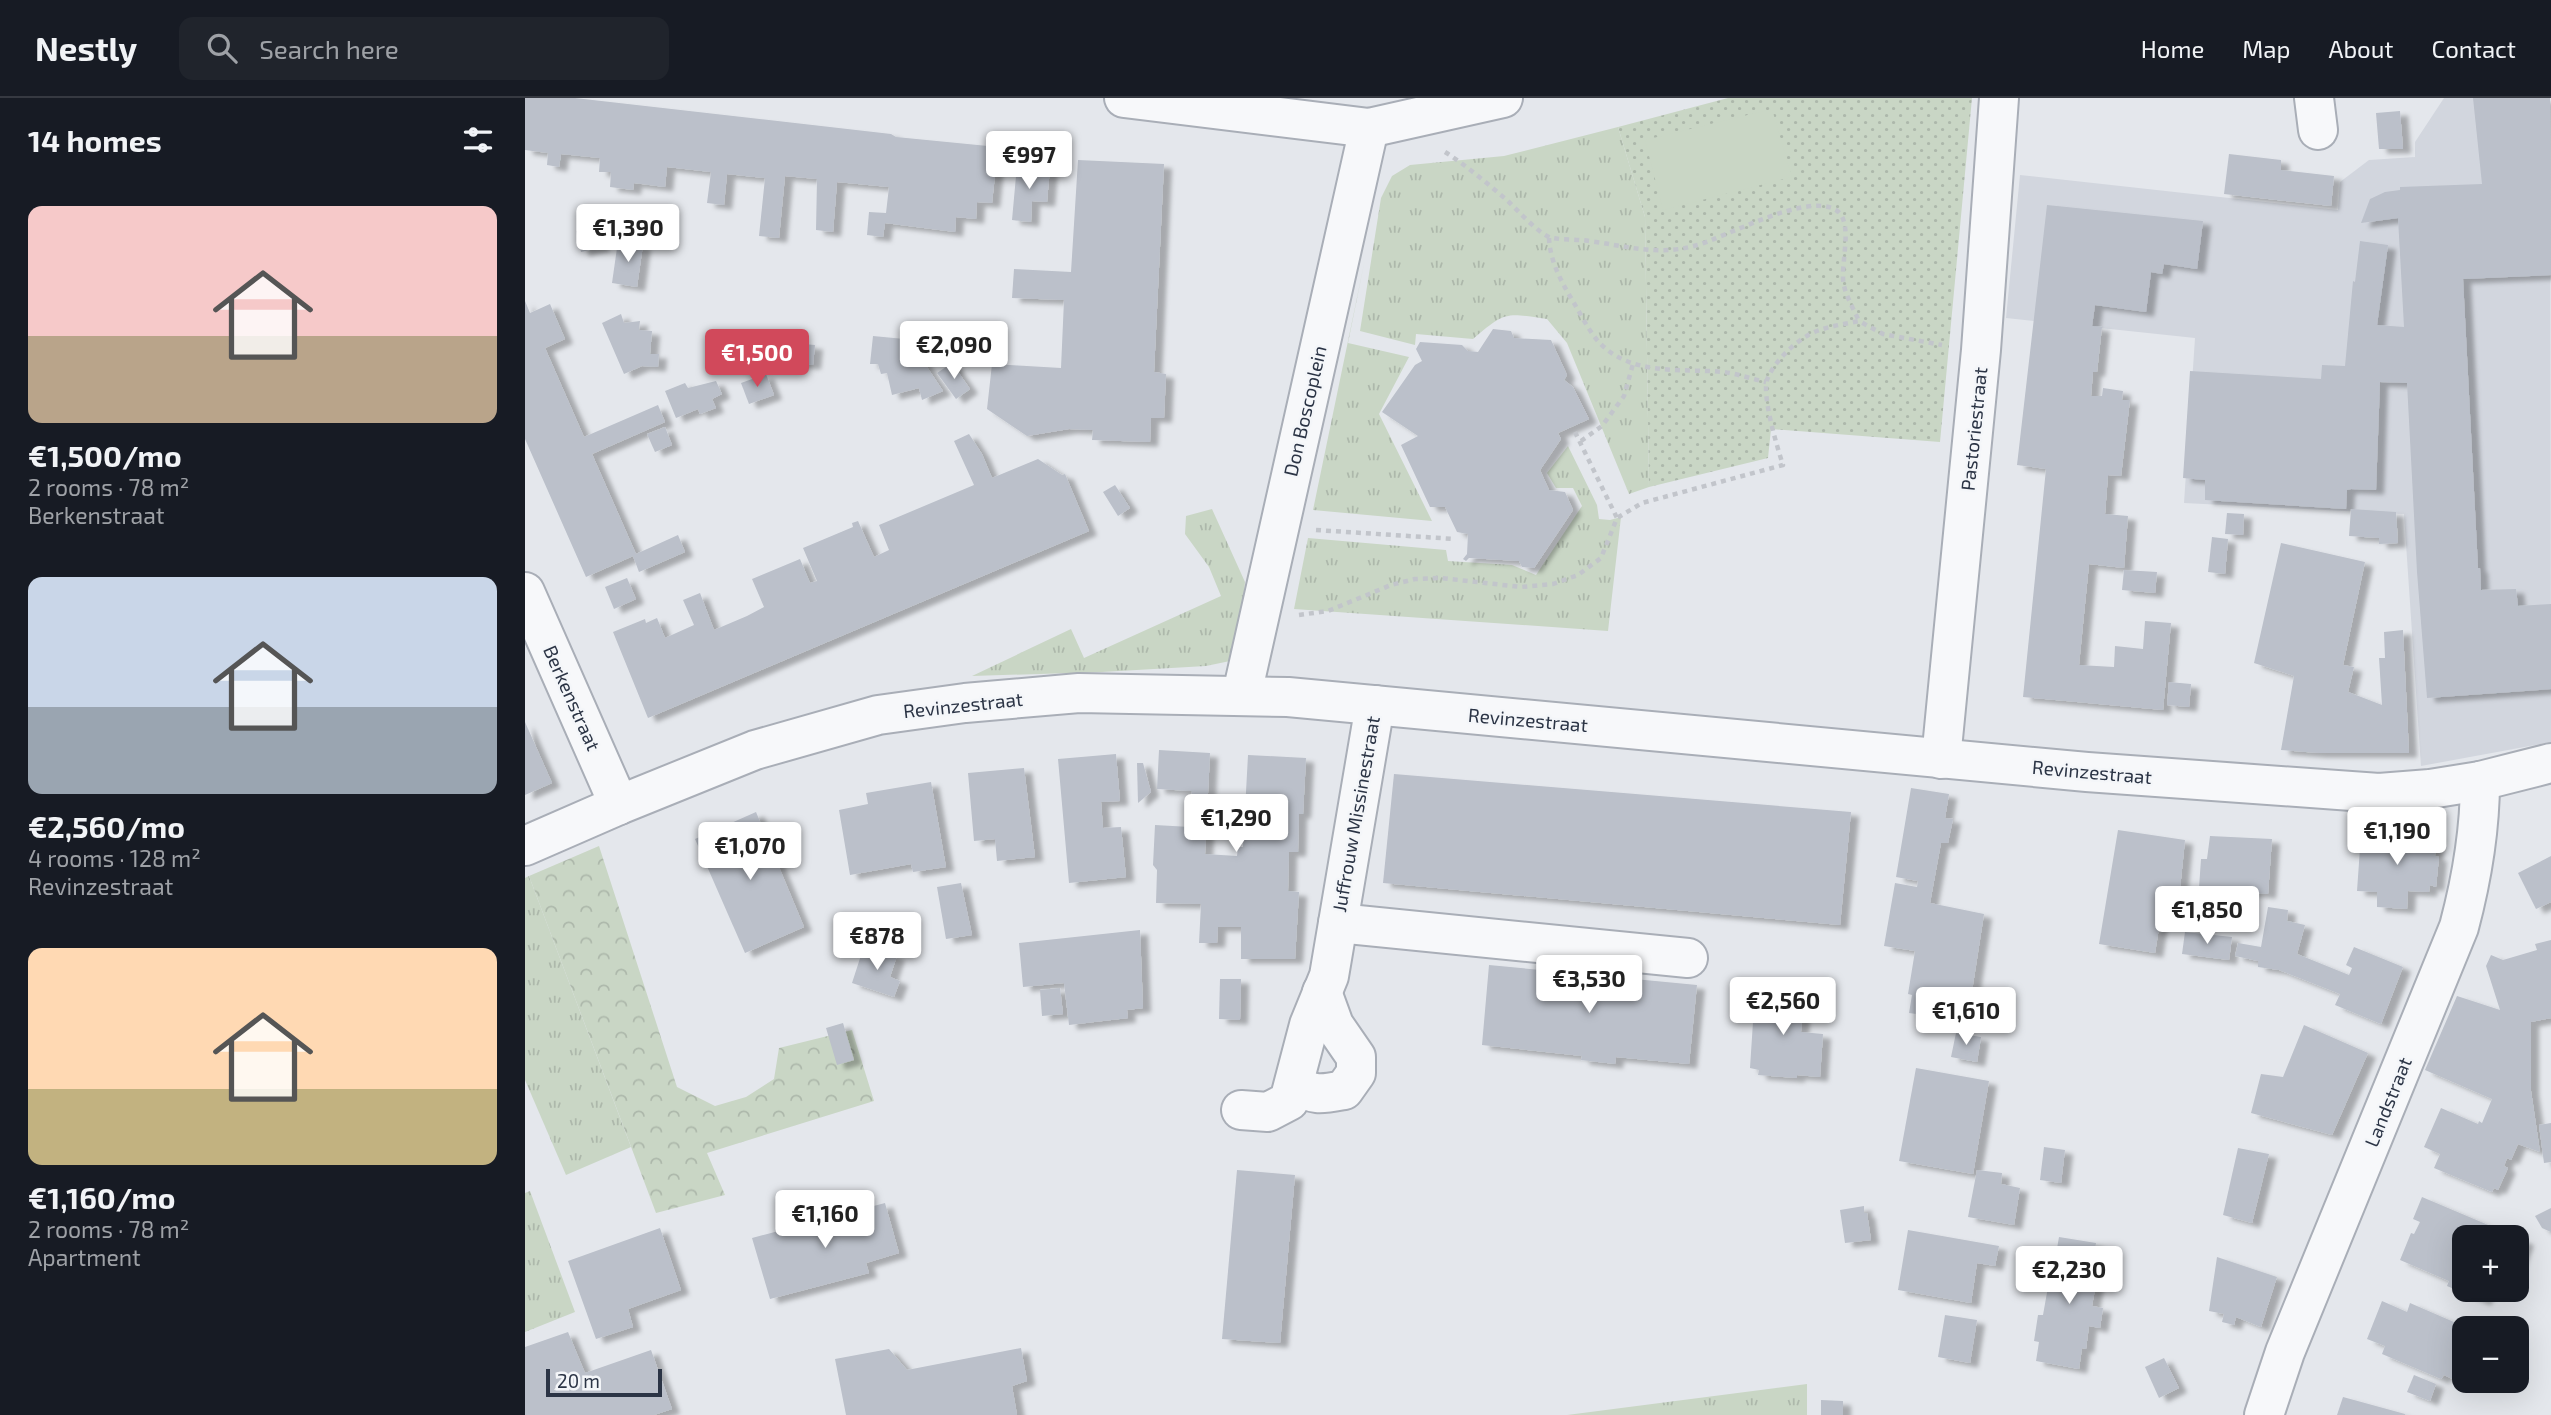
<!DOCTYPE html>
<html lang="en">
<head>
<meta charset="utf-8">
<style>
	:root { --surface:#171b24; --page:#20242c; --text:#f1f3f6; --muted:#9ea1a6; --line:#363941; --accent:#d1495b }
	body { margin:0; font-family:"Exo 2",sans-serif; background:var(--page); color:var(--text); height:100vh; display:flex; flex-direction:column; font-size:26px; white-space:nowrap }
	* { box-sizing:border-box; margin:0 }
	p { font-size:23px; color:var(--muted) }
	.icon { flex:none; width:38px; height:38px; fill:none; stroke:currentColor; stroke-width:2; stroke-linecap:round; stroke-linejoin:round }
	.map { position:relative; flex:1; overflow:hidden }
	.sheet { display:flex; flex-direction:column; background:var(--surface); width:525px }
	.sheet>* { flex:none }
	.controls { position:absolute; left:1927px; top:1127px; display:grid; gap:14px }
	.controls a { display:grid; place-items:center; width:77px; height:77px; border-radius:14px; background:var(--surface); box-shadow:0 7px 28px #0002; font-size:35px }
	.scale { position:absolute; left:21px; bottom:18px; width:116px; box-sizing:border-box; padding-left:7px; border:4px solid #2b3445; border-top:0; font-size:19px; line-height:24px; white-space:nowrap; color:#2b3445; -webkit-text-stroke:5px #f4f6f9; paint-order:stroke }
	.price { position:absolute; translate:-50% -60px; padding:0 16px; border-radius:7px; background:#fff; color:#222; font-size:23px; line-height:46px; filter:drop-shadow(0 2px 4px #0008) }
	.price::after { content:''; position:absolute; left:50%; top:42px; width:21px; height:16px; margin-left:-10px; background:inherit; clip-path:polygon(0 0,100% 0,50% 100%) }
	.price.selected { background:var(--accent); color:#fff }
	ul { padding:0; list-style:none }
	li { display:grid; align-content:center; gap:14px; height:371px; padding:0 28px }
	li span { display:grid; place-items:center; height:217px; border-radius:14px; color:#555 }
	li>.icon { margin-inline-start:auto }
	span .icon { width:126px; height:126px; fill:#fffc; stroke-width:1 }
	li b { font-size:30px }
	h2 { display:flex; justify-content:space-between; align-items:center; height:84px; padding:0 28px; font-size:30px }
	header { display:flex; align-items:center; gap:42px; box-sizing:border-box; height:98px; padding:0 35px; background:var(--surface); border-bottom:2px solid var(--line) }
	header strong { font-size:33px }
	nav { display:flex; gap:38px; margin-inline-start:auto; font-size:24px }
	.search { width:490px; height:63px; background:var(--page); display:flex; align-items:center; gap:18px; box-sizing:border-box; padding:0 24px; border-radius:14px; color:var(--muted); font-size:26px }
	main { display:flex; flex:1; min-height:0 }
	.map>svg:first-child { display:block }
	.built { fill:#d2d6de }
	.grass { fill:url(#grass-tufts) }
	.forest { fill:url(#forest-crowns) }
	.park { fill:url(#park-dots) }
	.garden { fill:#c9d6c5 }
	.building { fill:#bbc0ca; filter:url(#shadow) }
	.lines { fill:none; stroke-linecap:round; stroke-linejoin:round }
	.minor-casing { stroke:#a9aeb7; stroke-width:42 }
	.path { stroke:#c2c5cb; stroke-width:4.5; stroke-dasharray:5 5; stroke-linecap:butt }
	.minor { stroke:#f7f8fa; stroke-width:38 }
	.labels { text-anchor:middle; stroke-width:5; stroke-linejoin:round; paint-order:stroke }
	.street-label { font-size:19px; fill:#2b3445; stroke:#f4f6f9 }
</style>
</head>
<body>
<header>
<strong>Nestly</strong>
<div class="search"><svg class="icon" aria-label="search" viewBox="0 0 24 24"><circle cx="10" cy="10" r="6"/><path d="M15 15l6 6"/></svg>Search here</div>
<nav><a>Home</a><a>Map</a><a>About</a><a>Contact</a></nav>
</header>
<main>
<section class="sheet">
<h2>14 homes<svg class="icon" aria-label="filters" viewBox="0 0 24 24"><path d="M4 7h16M4 17h16"/><circle cx="9" cy="7" r="2"/><circle cx="15" cy="17" r="2"/></svg></h2>
<ul>
<li><span style="background:linear-gradient(#f6c9c9 60%,#b9a48a 0)"><svg class="icon" aria-label="home" viewBox="0 0 24 24"><path d="M3 11l9-7 9 7M6 9v11h12V9"/></svg></span><div><b>€1,500/mo</b><p>2 rooms · 78 m²</p><p>Berkenstraat</p></div></li>
<li><span style="background:linear-gradient(#c9d6e8 60%,#9aa5b1 0)"><svg class="icon" aria-label="home" viewBox="0 0 24 24"><path d="M3 11l9-7 9 7M6 9v11h12V9"/></svg></span><div><b>€2,560/mo</b><p>4 rooms · 128 m²</p><p>Revinzestraat</p></div></li>
<li><span style="background:linear-gradient(#ffd9b3 65%,#c2b280 0)"><svg class="icon" aria-label="home" viewBox="0 0 24 24"><path d="M3 11l9-7 9 7M6 9v11h12V9"/></svg></span><div><b>€1,160/mo</b><p>2 rooms · 78 m²</p><p>Apartment</p></div></li>
</ul>
</section>
<div class="map">
<svg width="2026" height="1317" viewBox="0 0 2026 1317">
	<defs>
		<pattern id="grass-tufts" width="24" height="20" patternUnits="userSpaceOnUse" patternTransform="scale(1.75)"><rect width="24" height="20" fill="#c9d6c5"/><path d="M3 7l-1-3M5 7V3M7 7l1-3M15 17l-1-3M17 17v-4M19 17l1-3" fill="none" stroke="#adb8ab"/></pattern>
		<pattern id="forest-crowns" width="20" height="18" patternUnits="userSpaceOnUse" patternTransform="scale(1.75)"><rect width="20" height="18" fill="#c9d6c5"/><path d="M2 6a3 3 0 1 1 6 0M12 15a3 3 0 1 1 6 0" fill="none" stroke="#adb8ab"/></pattern>
		<pattern id="park-dots" width="8" height="8" patternUnits="userSpaceOnUse" patternTransform="scale(1.75)"><rect width="8" height="8" fill="#c9d6c5"/><path d="M2 2h.1M6 6h.1" fill="none" stroke="#adb8ab" stroke-width="1.8" stroke-linecap="round"/></pattern>
		<filter id="shadow"><feDropShadow dx="8" dy="4.5" stdDeviation="2" flood-color="#0004"/></filter>
	</defs>
	<rect width="100%" height="100%" fill="#e4e7ec"/>
	<!-- built -->
	<path class="built" d="M1919,0H2025L2026,644L1896,668L1879,416L1659,405L1670,240L1481,220L1495,77L1813,112L1815,84L1844,62L1890,59V44Z"/>
	<!-- grass -->
	<g class="grass">
		<path d="M1093,29L1120,119L1124,389L1104,396L1042,245L1022,221C980,215 981,213 948,241L891,236L890,247L835,233L856,100L867,78L885,67L979,58Z"/>
		<path d="M840,161L823,245L884,259L854,316L907,423L788,412Z"/>
		<path d="M1043,348L1072,407L1074,421L1085,422L1096,419L1083,533L769,511L783,440L921,452L923,463L987,467L1011,477L1057,408L1048,390H1031L1022,375Z"/>
		<path d="M687,411L720,484L715,532L705,563L681,568L577,574L447,578L546,531L559,560L696,498L684,469L660,436L661,418Z"/>
		<path d="M4,778L106,1049L41,1077L0,982V780Z"/>
		<path d="M5,1093L50,1214L0,1234V1095Z"/>
		<path d="M1282,1286V1317H1042Z"/>
	</g>
	<!-- forest -->
	<path class="forest" d="M74,748L152,989L190,1008L221,999L249,981L254,950L327,932L349,1003L182,1055L200,1097L131,1115L4,778Z"/>
	<!-- park -->
	<path class="park" d="M1203,0H1447L1415,344L1246,331L1243,360L1124,389L1120,119L1093,29Z"/>
	<!-- garden -->
	<path class="garden" d="M1247,11L1267,79L1138,112L1120,42Z"/>
	<!-- building -->
	<g class="building">
		<path d="M0,0H50L366,36L371,39L473,49L467,105L452,104L451,121L431,119L430,134L360,125L358,139L342,137L344,114L361,115L364,89L312,84L308,134L291,132L292,81L260,78L254,140L234,138L240,80L202,76L199,107L182,105L186,74L142,69L140,89L109,85L108,92L85,89L86,74H74L75,60L36,56L34,69L22,67L23,55L0,52Z"/>
		<path d="M1948,0H2025L2026,177L1938,181L1953,470H1955L1956,492L1991,491L1993,508L2026,506V591L1902,600L1892,474L1882,285L1855,284L1851,392L1826,391L1822,392L1821,411L1680,402V382L1658,380L1665,273L1796,281L1797,267L1820,268L1828,183L1830,184L1835,143L1863,147L1852,227L1879,229L1873,120L1836,125L1845,101L1860,94L1875,92V89L1957,86Z"/>
		<path d="M1875,13L1878,51H1854L1851,15Z"/>
		<path d="M1704,56L1756,62V72L1809,78L1806,108L1699,96Z"/>
		<path d="M553,62L639,66L629,274L641,276L639,320H626L625,344L567,342L568,332L544,331L502,338L462,311L467,266L536,270L539,202L487,200L489,171L546,174Z"/>
		<path d="M492,67L525,70L522,104L507,103L506,124L487,122Z"/>
		<path d="M1522,107L1678,123L1672,171L1639,166L1637,176L1626,174L1621,214L1570,207L1567,228L1577,229L1572,274H1568L1566,298H1577L1578,290L1598,293L1597,302H1605L1596,378L1583,377L1580,416L1603,418L1599,470L1564,466L1554,567L1589,569L1590,548L1618,551L1620,523L1646,525L1638,612L1498,599L1521,371L1492,367Z"/>
		<path d="M72,127L77,149L56,154L51,133Z"/>
		<path d="M93,143L118,147L112,189L87,185Z"/>
		<path d="M0,203L5,215L25,206L40,241L20,250L59,339L133,307L140,324L67,356L111,456L153,437L160,454L114,474L108,458L61,479L0,341Z"/>
		<path d="M96,216L99,225L115,223L114,232L127,233L125,256H134L133,269L117,268L99,276L77,225Z"/>
		<path d="M968,231L986,233L989,240L1026,242L1042,277L1039,282L1048,289L1064,321L1033,335L1036,341L1015,372L1024,392L1040,394L1048,412L1009,470L997,469L994,463L944,460L941,463L938,461L942,456L943,436L932,434L920,409H905L876,347L893,338L857,314L890,267L897,263L891,251L895,244L937,247L943,253L953,254Z"/>
		<path d="M348,238L400,243L398,263L418,293L397,302L394,290L367,297L362,275L356,276L353,266H345Z"/>
		<path d="M266,245L290,247L288,267L265,265Z"/>
		<path d="M205,246L223,248L221,269L203,267Z"/>
		<path d="M427,265L445,291L431,301L412,275Z"/>
		<path d="M241,276L249,297L224,306L216,285Z"/>
		<path d="M191,283L197,296L187,301L191,310L175,316L173,311L151,320L140,293L160,285L163,290Z"/>
		<path d="M140,329L147,347L130,354L122,336Z"/>
		<path d="M444,336L457,356L467,380L513,361L537,377L540,376L564,433L123,620L88,534L120,521L121,525L132,520L140,540L169,527L158,502L175,495L189,532L222,518L239,509L227,481L275,461L285,485L292,483L278,450L328,429L327,425L333,423L349,459L364,452L354,427L449,387L429,343Z"/>
		<path d="M590,387L605,410L593,418L578,394Z"/>
		<path d="M1826,411L1871,414L1873,445L1854,446V440L1824,438Z"/>
		<path d="M1702,415L1719,416L1718,437L1700,436Z"/>
		<path d="M1687,439L1703,441L1700,476L1683,474Z"/>
		<path d="M1756,445L1840,464L1818,567L1829,569L1823,594L1857,607L1854,560H1860L1859,534L1878,532L1884,655H1794L1756,652L1769,578L1729,565Z"/>
		<path d="M1599,472L1632,474L1630,495L1597,492Z"/>
		<path d="M102,480L111,501L89,511L80,489Z"/>
		<path d="M1644,584L1666,586L1664,609L1642,607Z"/>
		<path d="M0,624L27,685L0,697Z"/>
		<path d="M634,652L685,655L680,756L712,758L713,749H718L723,657L781,660L778,716H774L773,754H764L763,793L774,794L770,861H716V829H693L692,845H674L676,806L631,805L632,772L628,767L630,727L665,729L667,693L632,691Z"/>
		<path d="M591,656L595,703L576,704L578,730L596,729L601,779L544,785L533,661Z"/>
		<path d="M612,665H618L626,694L613,705Z"/>
		<path d="M499,670L510,759L472,763L470,741L449,743L443,675Z"/>
		<path d="M869,676L1326,714L1315,827L858,785Z"/>
		<path d="M406,684L421,769L388,774L386,766L325,777L314,712L343,706L341,695Z"/>
		<path d="M1386,690L1424,696L1420,720L1428,721L1423,745H1416L1405,805L1459,816L1445,906L1409,901L1406,918L1384,915L1387,897L1383,896L1390,853L1359,848L1370,785L1392,789L1393,783L1371,779Z"/>
		<path d="M231,714L279,829L220,855L170,741Z"/>
		<path d="M1593,732L1660,742L1654,801L1639,799L1630,855L1574,846Z"/>
		<path d="M1883,733L1912,735L1910,758L1914,759L1911,789L1905,787L1904,794L1883,793L1882,811L1852,809V794L1832,793L1836,736L1882,740Z"/>
		<path d="M1685,738L1747,741L1743,796L1674,790L1676,761H1682Z"/>
		<path d="M2026,758V804L2011,811L1993,775Z"/>
		<path d="M436,785L447,837L421,841L412,789Z"/>
		<path d="M1743,809L1763,812L1762,823L1780,827L1772,856L1824,877L1827,870L1821,867L1829,849L1878,869L1856,926L1810,907L1815,896L1754,872L1733,869V863L1710,858L1713,845L1736,849Z"/>
		<path d="M615,832L618,910L602,912L603,920L544,927L539,885L498,889L494,845Z"/>
		<path d="M1660,834L1707,839L1704,862L1657,856Z"/>
		<path d="M2026,842V920L2006,924V993L2015,1054L1993,1046L1986,1062L1982,1060L1979,1068L1983,1070L1973,1092L1969,1090L1967,1094L1909,1070L1915,1056L1899,1049L1916,1010L1953,1026L1954,1023L1957,1025L1967,1001L1900,972L1932,898L1975,912L1961,868L1966,857L1978,862L2012,852L2010,846Z"/>
		<path d="M339,848L372,858L365,879L375,883L369,899L327,885Z"/>
		<path d="M964,867L1172,887L1164,966L1091,959L1090,966L1056,962L1057,958L957,947Z"/>
		<path d="M695,881H716L715,922L694,921Z"/>
		<path d="M535,890L538,916L517,918L515,892Z"/>
		<path d="M1239,890L1279,893L1276,934L1298,936L1295,979L1272,977V980L1233,977L1234,972L1225,970L1230,893L1239,894Z"/>
		<path d="M318,925L329,962L312,967L301,930Z"/>
		<path d="M1779,927L1843,955L1807,1037L1726,1015L1736,976L1758,979Z"/>
		<path d="M1431,935L1456,939L1452,964L1426,959Z"/>
		<path d="M1391,970L1464,983L1448,1076L1374,1063Z"/>
		<path d="M2026,1025V1064L2019,1065L2014,1027Z"/>
		<path d="M1519,1049L1540,1052L1536,1085L1515,1082Z"/>
		<path d="M1713,1050L1744,1056L1727,1125L1698,1117Z"/>
		<path d="M712,1072L770,1077L755,1245L697,1241Z"/>
		<path d="M1452,1072L1477,1075L1476,1086L1495,1090L1489,1127L1443,1119Z"/>
		<path d="M1897,1099L2001,1143L1992,1168V1139H1939V1192H1963L1958,1203L1922,1188L1924,1183L1875,1162L1886,1135L1889,1136L1895,1124L1888,1121Z"/>
		<path d="M360,1105L374,1155L341,1165L344,1175L245,1201L227,1140Z"/>
		<path d="M1339,1108V1115H1342L1346,1142L1320,1145L1315,1112Z"/>
		<path d="M2026,1110V1134L2017,1130L2010,1118Z"/>
		<path d="M135,1130L156,1192L103,1211L108,1229L71,1241L43,1163Z"/>
		<path d="M1383,1132L1474,1148L1470,1168L1452,1165L1446,1205L1373,1192Z"/>
		<path d="M1534,1139L1571,1145L1566,1179L1572,1180L1567,1208L1578,1210L1575,1230L1564,1228L1561,1251L1557,1250L1554,1271L1511,1263L1514,1244L1509,1243L1513,1217H1518L1526,1172H1532L1534,1156H1531Z"/>
		<path d="M1692,1159L1752,1179L1736,1229L1711,1219L1709,1227L1697,1224L1699,1216L1684,1213Z"/>
		<path d="M1857,1203L1882,1214L1885,1205L1938,1228L1936,1232L1939,1233V1279L1932,1283L1919,1277L1916,1281L1857,1256L1860,1248L1842,1241Z"/>
		<path d="M1420,1217L1452,1222L1445,1265L1413,1259Z"/>
		<path d="M43,1234L60,1275L126,1252L147,1311L129,1317H0V1249Z"/>
		<path d="M496,1250L502,1283L487,1288L492,1317H321L310,1261L364,1251L382,1272Z"/>
		<path d="M1639,1260L1654,1290L1634,1300L1620,1269Z"/>
		<path d="M1889,1277L1911,1286L1905,1303L1882,1294Z"/>
		<path d="M1818,1299L1880,1316V1317H1812Z"/>
		<path d="M1296,1302L1318,1303V1317H1296Z"/>
	</g>
	<g class="lines">
		<defs>
			<g id="minor">
				<path d="M599,0L844,30L978,0"/>
				<path d="M1789,0L1793,32"/>
				<path d="M0,494L94,707"/>
				<path d="M717,596L844,30"/>
				<path d="M1416,661L1456,252L1474,0"/>
				<path d="M0,748L94,707L230,652L353,617L440,605L554,595L763,599L1562,674L1854,695L1905,691L1955,683L2026,665"/>
				<path d="M813,825L1163,860"/>
				<path d="M770,985C788,999 798,996 819,992L831,975V959L809,927L797,894"/>
				<path d="M716,1012L743,1014L764,1003L784,927L804,878L850,607"/>
				<path d="M1739,1317L1760,1254L1934,829C1947,780 1955,734 1955,683"/>
			</g>
		</defs>
		<!-- minor casing -->
		<use href="#minor" class="minor-casing"/>
		<!-- path -->
		<g class="path">
			<path d="M920,54C942,68 963,86 983,103C992,112 1016,138 1027,140C1039,142 1052,141 1064,143C1102,148 1131,158 1169,148C1203,139 1280,94 1311,112C1330,124 1314,168 1319,188C1322,200 1329,212 1334,223"/>
			<path d="M1024,140C1025,164 1037,185 1049,205C1056,217 1063,231 1072,242C1104,279 1156,270 1199,274C1213,276 1227,281 1241,284"/>
			<path d="M1050,334L1092,420"/>
			<path d="M1056,343L1077,328L1099,298L1108,266"/>
			<path d="M791,432L930,441"/>
			<path d="M774,517L803,513L866,487L890,481L916,480L996,489L1028,486L1053,477L1076,460L1092,420L1117,405L1258,367C1252,349 1237,298 1242,282C1249,263 1273,240 1292,233C1305,228 1320,226 1334,223L1358,236L1417,247"/>
		</g>
		<!-- minor -->
		<use href="#minor" class="minor"/>
	</g>
	<g class="labels">
		<!-- street labels -->
		<g class="street-label">
			<text transform="translate(780 313) rotate(-77)" y="7">Don Boscoplein</text>
			<text transform="translate(1449 331) rotate(-84)" y="7">Pastoriestraat</text>
			<text transform="translate(47 600) rotate(66)" y="7">Berkenstraat</text>
			<text transform="translate(438 607) rotate(-6)" y="7">Revinzestraat</text>
			<text transform="translate(1003 622) rotate(5)" y="7">Revinzestraat</text>
			<text transform="translate(1567 674) rotate(5)" y="7">Revinzestraat</text>
			<text transform="translate(831 716) rotate(-80)" y="7">Juffrouw Missinestraat</text>
			<text transform="translate(1863 1004) rotate(-68)" y="7">Landstraat</text>
		</g>
	</g>
</svg>
<div class="controls">
<a>+</a>
<a>−</a>
</div>
<div class="scale">20 m</div>
<b class="price" style="left:504px;top:93px">€997</b>
<b class="price" style="left:103px;top:166px">€1,390</b>
<b class="price" style="left:429px;top:283px">€2,090</b>
<b class="price selected" style="left:232px;top:291px">€1,500</b>
<b class="price" style="left:711px;top:756px">€1,290</b>
<b class="price" style="left:1872px;top:769px">€1,190</b>
<b class="price" style="left:225px;top:784px">€1,070</b>
<b class="price" style="left:1682px;top:848px">€1,850</b>
<b class="price" style="left:352px;top:874px">€878</b>
<b class="price" style="left:1064px;top:917px">€3,530</b>
<b class="price" style="left:1258px;top:939px">€2,560</b>
<b class="price" style="left:1441px;top:949px">€1,610</b>
<b class="price" style="left:300px;top:1152px">€1,160</b>
<b class="price" style="left:1544px;top:1208px">€2,230</b>
</div>
</main>
</body>
</html>
